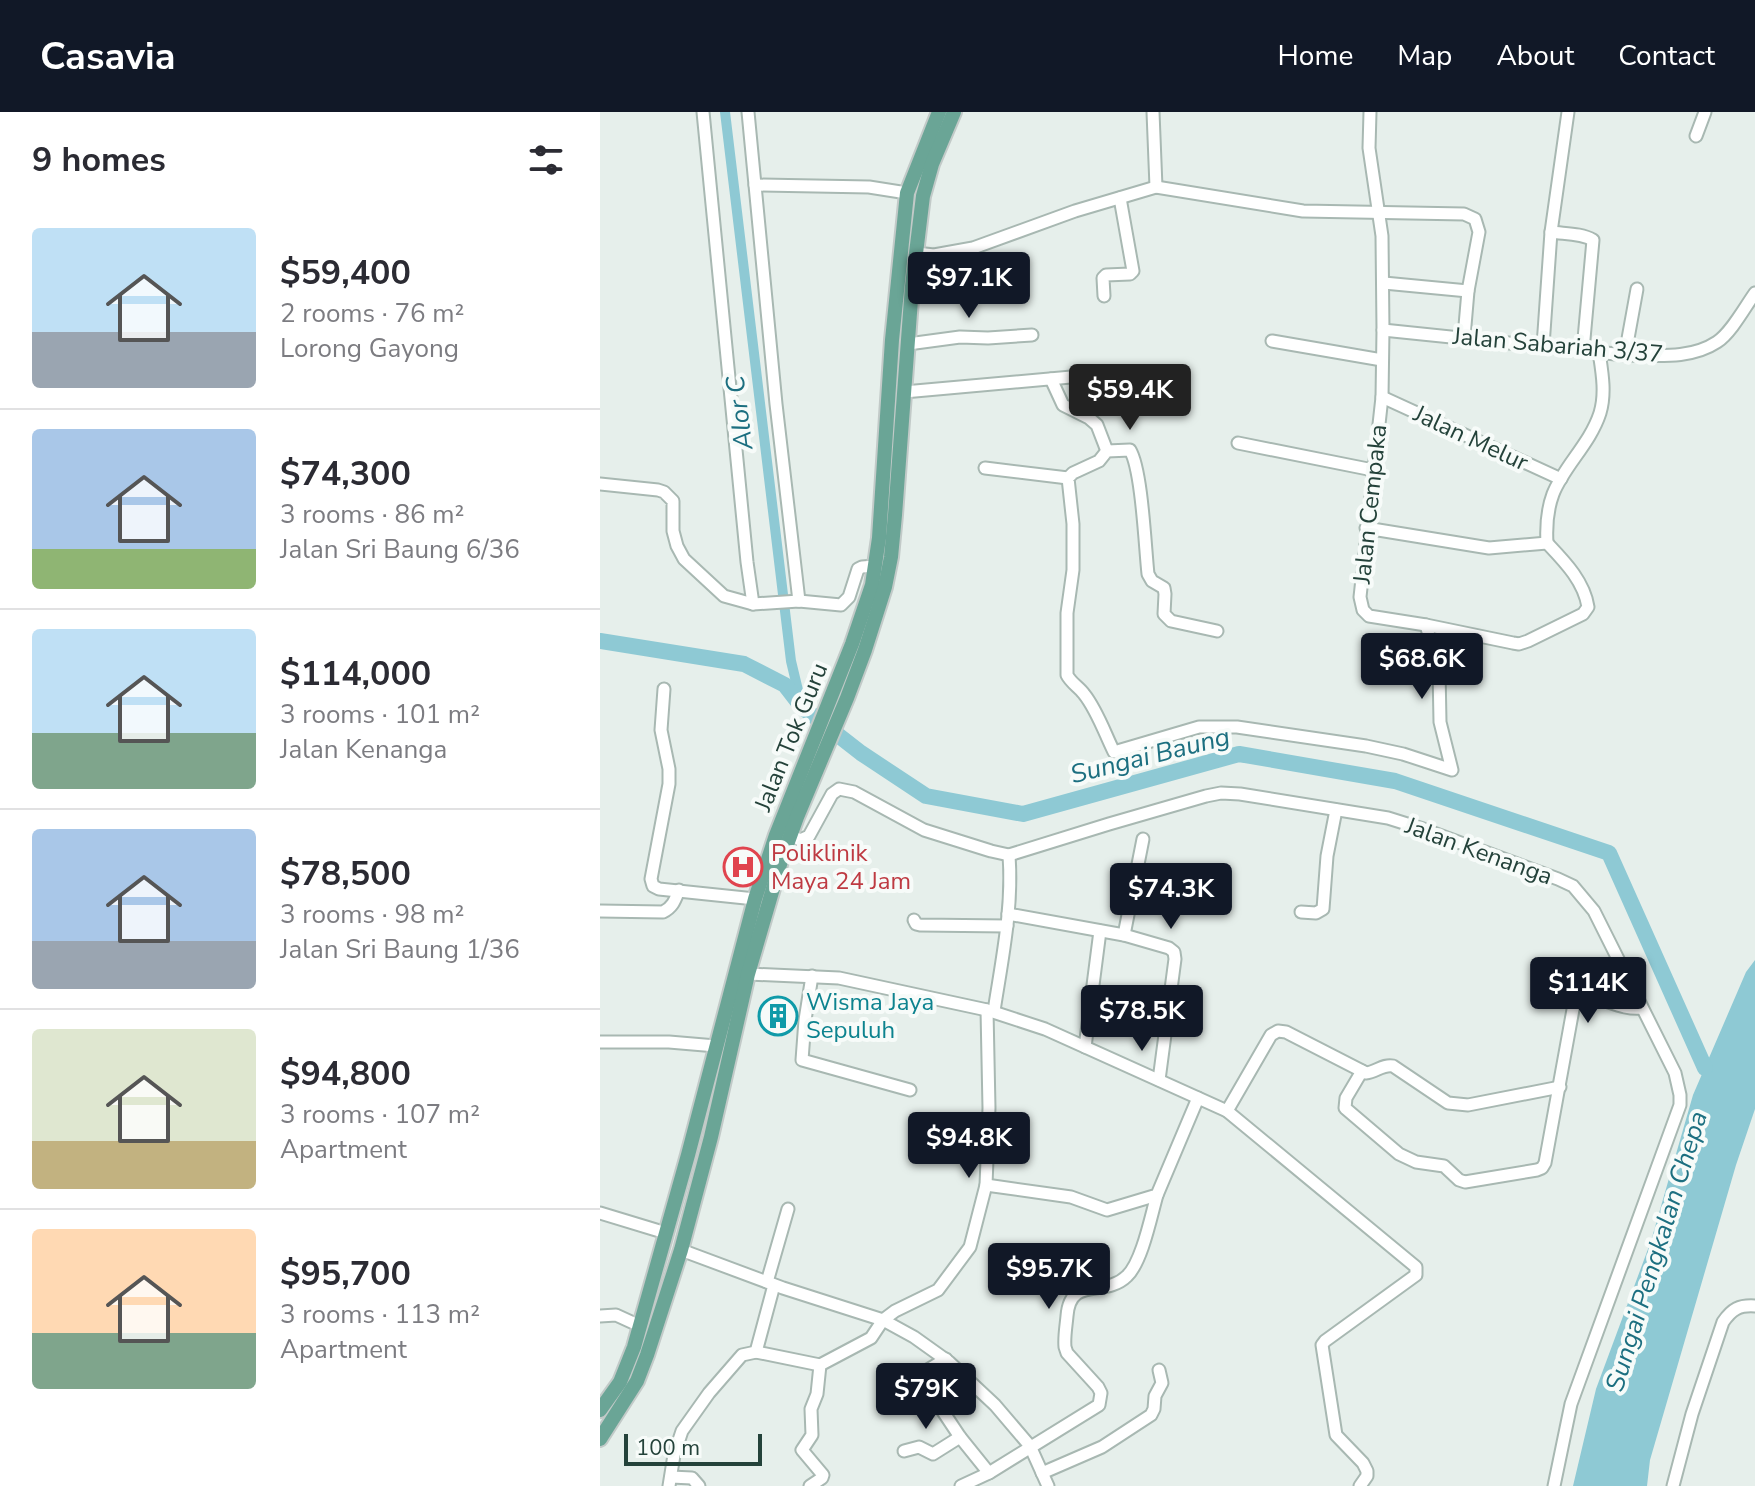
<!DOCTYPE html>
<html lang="en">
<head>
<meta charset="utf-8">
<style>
	:root { --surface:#fff; --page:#f7f7f7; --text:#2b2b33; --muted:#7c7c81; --line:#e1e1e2; --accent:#111827 }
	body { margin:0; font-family:"Nunito Sans",sans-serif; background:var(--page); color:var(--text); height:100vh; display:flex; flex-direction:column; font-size:30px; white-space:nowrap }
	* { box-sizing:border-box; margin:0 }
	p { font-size:26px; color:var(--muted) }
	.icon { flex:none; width:44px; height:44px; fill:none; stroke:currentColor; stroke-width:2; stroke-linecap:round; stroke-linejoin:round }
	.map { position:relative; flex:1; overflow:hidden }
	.drawer { display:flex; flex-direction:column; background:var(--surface); width:600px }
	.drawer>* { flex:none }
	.scale { position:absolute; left:24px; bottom:20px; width:138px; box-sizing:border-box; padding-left:8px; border:4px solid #24423a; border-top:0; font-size:22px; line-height:28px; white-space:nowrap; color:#24423a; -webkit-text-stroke:6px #f7fbf9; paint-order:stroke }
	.price { position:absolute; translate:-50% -68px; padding:0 18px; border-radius:8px; background:var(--accent); color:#fff; font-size:26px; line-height:52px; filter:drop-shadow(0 2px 4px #0008) }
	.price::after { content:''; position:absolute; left:50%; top:48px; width:24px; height:18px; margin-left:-12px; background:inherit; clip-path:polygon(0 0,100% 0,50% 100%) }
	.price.selected { background:#222; color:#fff }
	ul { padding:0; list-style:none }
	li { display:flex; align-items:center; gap:24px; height:200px; padding:0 32px }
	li+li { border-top:2px solid var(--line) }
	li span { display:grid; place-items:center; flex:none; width:224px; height:160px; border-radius:8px; color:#555 }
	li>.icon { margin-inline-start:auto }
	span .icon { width:96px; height:96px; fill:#fffc; stroke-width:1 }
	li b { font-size:34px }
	h2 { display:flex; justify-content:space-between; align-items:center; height:96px; padding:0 32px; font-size:34px }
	header { display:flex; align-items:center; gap:48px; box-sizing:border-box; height:112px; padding:0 40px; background:var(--accent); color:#fff }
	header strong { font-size:38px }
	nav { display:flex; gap:44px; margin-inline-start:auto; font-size:28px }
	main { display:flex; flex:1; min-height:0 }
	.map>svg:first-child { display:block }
	.water { fill:#8ec9d4 }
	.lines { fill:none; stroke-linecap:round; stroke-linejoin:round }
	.canal { stroke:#8ec9d4; stroke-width:10 }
	.river { stroke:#8ec9d4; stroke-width:16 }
	.minor-casing { stroke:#a8b8b2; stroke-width:15 }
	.major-casing { stroke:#c2cac8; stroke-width:18 }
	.minor { stroke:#fff; stroke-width:11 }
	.major { stroke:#6aa596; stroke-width:14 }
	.labels { text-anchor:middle; stroke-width:8; stroke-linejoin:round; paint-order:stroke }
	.street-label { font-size:24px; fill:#24423a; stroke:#f7fbf9 }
	.health-label { font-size:24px; fill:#be3a42; stroke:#f7fbf9; text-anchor:start }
	.culture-label { font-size:24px; fill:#0d838f; stroke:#f7fbf9; text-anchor:start }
	.water-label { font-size:26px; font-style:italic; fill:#1c6f80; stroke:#f7fbf9 }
</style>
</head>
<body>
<header>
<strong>Casavia</strong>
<nav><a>Home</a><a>Map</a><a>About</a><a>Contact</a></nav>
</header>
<main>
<section class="drawer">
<h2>9 homes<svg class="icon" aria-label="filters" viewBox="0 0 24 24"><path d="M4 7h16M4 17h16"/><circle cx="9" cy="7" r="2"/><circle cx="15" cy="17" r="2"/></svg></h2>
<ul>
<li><span style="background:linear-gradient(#bfe0f5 65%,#9aa5b1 0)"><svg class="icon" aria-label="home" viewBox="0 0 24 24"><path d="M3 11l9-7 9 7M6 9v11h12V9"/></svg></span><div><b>$59,400</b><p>2 rooms · 76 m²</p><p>Lorong Gayong</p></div></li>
<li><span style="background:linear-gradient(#a9c7e8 75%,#8fb573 0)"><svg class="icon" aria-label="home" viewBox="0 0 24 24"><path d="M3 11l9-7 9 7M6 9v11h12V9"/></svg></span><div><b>$74,300</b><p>3 rooms · 86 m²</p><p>Jalan Sri Baung 6/36</p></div></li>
<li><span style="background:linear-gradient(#bfe0f5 65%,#7fa58c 0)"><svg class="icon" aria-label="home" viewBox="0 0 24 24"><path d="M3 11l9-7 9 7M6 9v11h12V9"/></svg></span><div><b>$114,000</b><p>3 rooms · 101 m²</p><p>Jalan Kenanga</p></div></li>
<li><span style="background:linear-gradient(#a9c7e8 70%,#9aa5b1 0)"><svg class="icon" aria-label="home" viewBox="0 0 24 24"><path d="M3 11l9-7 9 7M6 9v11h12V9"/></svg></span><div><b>$78,500</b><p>3 rooms · 98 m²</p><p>Jalan Sri Baung 1/36</p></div></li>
<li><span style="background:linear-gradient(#dfe7d0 70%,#c2b280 0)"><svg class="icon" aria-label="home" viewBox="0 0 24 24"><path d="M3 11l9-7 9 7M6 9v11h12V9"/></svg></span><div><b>$94,800</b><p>3 rooms · 107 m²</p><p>Apartment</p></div></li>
<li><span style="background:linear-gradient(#ffd9b3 65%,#7fa58c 0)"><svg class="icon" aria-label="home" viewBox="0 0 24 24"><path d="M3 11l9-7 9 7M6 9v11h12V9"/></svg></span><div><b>$95,700</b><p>3 rooms · 113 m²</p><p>Apartment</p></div></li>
</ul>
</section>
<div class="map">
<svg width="1155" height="1374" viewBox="0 0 1155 1374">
	<rect width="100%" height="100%" fill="#e6efeb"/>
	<!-- water -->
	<path class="water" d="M1155,848V997L1136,1053L1050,1348L1047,1374H973L996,1277L1051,1129L1093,983L1146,860Z"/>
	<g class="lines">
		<!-- canal -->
		<path class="canal" d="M125,0L191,549L202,595"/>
		<!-- river -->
		<path class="river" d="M0,529L144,552L185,573L202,595L261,641L326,684L423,702L639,642L795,669L1009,741L1105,956"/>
		<defs>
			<g id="minor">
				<path d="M103,0L147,450L153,492"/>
				<path d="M148,0L176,292L199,489"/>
				<path d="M553,0L556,75"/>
				<path d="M770,0L769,36L782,124L783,218L782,285L760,485L763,498L769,504L826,513L913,531L919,532L928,529L983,502L988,495C984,469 964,449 947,431"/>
				<path d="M1096,24L1105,0"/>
				<path d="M155,73L269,75L307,81"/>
				<path d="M951,120L968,0"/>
				<path d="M316,141L334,143L373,136L475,99L556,75L703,99L864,102L875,107L879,120L868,179L864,225"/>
				<path d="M784,171L868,179"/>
				<path d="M504,184L503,166L506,163L530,162L533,159L520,86"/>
				<path d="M783,218L1025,243C1055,243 1090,248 1117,230C1131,221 1145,195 1155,181"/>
				<path d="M672,229L782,248"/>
				<path d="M308,232L360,225L388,226L432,223"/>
				<path d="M943,234L951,120C965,122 981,121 993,128L983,238"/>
				<path d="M1025,243L1037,177"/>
				<path d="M451,267L463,293L489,306L497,313L507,339"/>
				<path d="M304,280L526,260"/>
				<path d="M782,285L961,367"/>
				<path d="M638,331L773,358"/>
				<path d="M385,356L468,366"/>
				<path d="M0,372L58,378L64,380L73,389V419L77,434L84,447L124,484L153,492L199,489L241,493L249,485L258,457L262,455L275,454"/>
				<path d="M766,416L889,436L947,431"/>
				<path d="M947,431C946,414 947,398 953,382C964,354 990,332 1000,301C1006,281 1002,260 999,240"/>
				<path d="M617,519L571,509L564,502L565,482L564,476L552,469L548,462C545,435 542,358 530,338L507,339L499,349L473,361L468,366L473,412V458L467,501V563C471,571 479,575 484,582C497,598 505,622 514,640L599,615H637L766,634L803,642L852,658L840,610L839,558L826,513"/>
				<path d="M64,577L61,618L69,657V672L51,767L53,774L59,777L155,787"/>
				<path d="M191,723L200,728L209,724L232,682L239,677L254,680L324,718L391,739L409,743L509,712L606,684L621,681L640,682L788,706L823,717L958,767L973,774L994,799L1075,961L1080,983V993L971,1292L954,1374"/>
				<path d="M0,799L63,800C73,795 75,788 79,778"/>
				<path d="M701,800L716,801L723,797L727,744L736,698"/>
				<path d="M408,802L524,823L569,836L574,840L575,847L559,968"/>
				<path d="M314,808L316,812L320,813L407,814"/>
				<path d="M524,823L543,727"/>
				<path d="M148,862L239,866L387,898L445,917L485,935L627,999L816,1155V1163L725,1229L722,1233L736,1323L763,1351L767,1359V1364L760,1374"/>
				<path d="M212,864L205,908L202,948L310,978"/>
				<path d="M394,899C402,847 413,796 409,743"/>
				<path d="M0,930H69L116,934"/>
				<path d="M485,935L500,819"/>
				<path d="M762,959L746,986L745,996L799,1042L816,1050L844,1054L859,1068L865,1070L937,1058L942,1056L945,1051L974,892C978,888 978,886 984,885C1001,883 1020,899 1042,896"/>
				<path d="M627,999L671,923L678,919L686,920L766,961C776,960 783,952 793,954L848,991L868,993L960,975"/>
				<path d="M386,1073L471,1085L507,1098L557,1083L598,986"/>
				<path d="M0,1101L66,1121"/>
				<path d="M81,1138L183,1176L283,1208L314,1225L349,1250L395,1293L430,1334L448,1374"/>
				<path d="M167,1170L188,1097"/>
				<path d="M0,1204L16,1203L40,1214"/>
				<path d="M156,1240L220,1253"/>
				<path d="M284,1284L346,1247"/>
				<path d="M340,1295L360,1325L389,1361"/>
				<path d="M304,1339L319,1335L333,1342L360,1325"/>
				<path d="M442,1361L502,1335L551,1303L554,1297L555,1284L562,1271L559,1258"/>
				<path d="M71,1365L92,1366L99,1374"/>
				<path d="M69,1374L74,1343L82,1319L109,1281L142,1243L156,1240L174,1173"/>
				<path d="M210,1374L222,1366L223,1363L202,1338L212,1323L211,1297L217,1282L220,1253L271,1226L283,1208L295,1199L338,1178L370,1135L386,1073L389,996L387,898"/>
				<path d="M361,1374L389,1361L499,1293L501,1281L498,1275L467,1241L465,1235C464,1225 466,1215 467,1204C470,1163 505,1186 527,1164C542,1150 551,1104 557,1083"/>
				<path d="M1073,1374L1092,1302L1123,1210C1132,1197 1139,1193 1155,1194"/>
			</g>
			<g id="major">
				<path d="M0,1298L20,1270L34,1235L88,1043L155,787L176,723L252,532L272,473L279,426L292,228L307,81L339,0"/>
				<path d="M0,1327L37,1269L47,1243L81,1138L111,1025L148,862L181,749L197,705L247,586L265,538L285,475L291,445L295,403L312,174L323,84L332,52L354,0"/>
			</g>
		</defs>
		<!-- minor casing -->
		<use href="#minor" class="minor-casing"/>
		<!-- major casing -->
		<use href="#major" class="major-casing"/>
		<!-- minor -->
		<use href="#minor" class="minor"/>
		<!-- major -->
		<use href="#major" class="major"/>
	</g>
	<!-- icons -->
	<defs>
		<symbol id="hospital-ring" viewBox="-11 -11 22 22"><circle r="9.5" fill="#f7fbf9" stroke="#e0444e" stroke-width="1.5"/><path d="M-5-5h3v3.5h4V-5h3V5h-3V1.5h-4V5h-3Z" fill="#e0444e"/></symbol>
		<symbol id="building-ring" viewBox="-11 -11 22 22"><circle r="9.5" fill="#f7fbf9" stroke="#0f9aa8" stroke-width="1.5"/><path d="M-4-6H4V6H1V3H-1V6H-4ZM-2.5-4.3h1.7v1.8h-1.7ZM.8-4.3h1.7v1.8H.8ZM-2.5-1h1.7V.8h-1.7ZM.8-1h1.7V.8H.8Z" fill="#0f9aa8"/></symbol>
	</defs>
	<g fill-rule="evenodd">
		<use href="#hospital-ring" x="121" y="733" width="44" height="44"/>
		<use href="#building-ring" x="156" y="882" width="44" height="44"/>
	</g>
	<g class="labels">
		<!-- street labels -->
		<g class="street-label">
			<text transform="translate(958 233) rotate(5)" y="8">Jalan Sabariah 3/37</text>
			<text transform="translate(871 326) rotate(25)" y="8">Jalan Melur</text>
			<text transform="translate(770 392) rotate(-84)" y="8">Jalan Cempaka</text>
			<text transform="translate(191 625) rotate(-68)" y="8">Jalan Tok Guru</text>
			<text transform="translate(879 739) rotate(20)" y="8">Jalan Kenanga</text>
		</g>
		<!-- health labels -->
		<g class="health-label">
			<text x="171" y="749">Poliklinik<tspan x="171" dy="28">Maya 24 Jam</tspan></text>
		</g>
		<!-- culture labels -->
		<g class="culture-label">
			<text x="206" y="898">Wisma Jaya<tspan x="206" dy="28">Sepuluh</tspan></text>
		</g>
		<!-- water labels -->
		<g class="water-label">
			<text transform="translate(139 301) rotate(-97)" y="9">Alor C</text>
			<text transform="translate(550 643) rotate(-14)" y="9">Sungai Baung</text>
			<text transform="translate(1056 1139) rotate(-73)" y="9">Sungai Pengkalan Chepa</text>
		</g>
	</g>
</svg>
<div class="scale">100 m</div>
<b class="price" style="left:369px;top:208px">$97.1K</b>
<b class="price selected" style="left:530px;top:320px">$59.4K</b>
<b class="price" style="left:822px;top:589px">$68.6K</b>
<b class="price" style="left:571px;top:819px">$74.3K</b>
<b class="price" style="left:988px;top:913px">$114K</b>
<b class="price" style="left:542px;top:941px">$78.5K</b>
<b class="price" style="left:369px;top:1068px">$94.8K</b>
<b class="price" style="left:449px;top:1199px">$95.7K</b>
<b class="price" style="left:326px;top:1319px">$79K</b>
</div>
</main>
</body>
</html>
